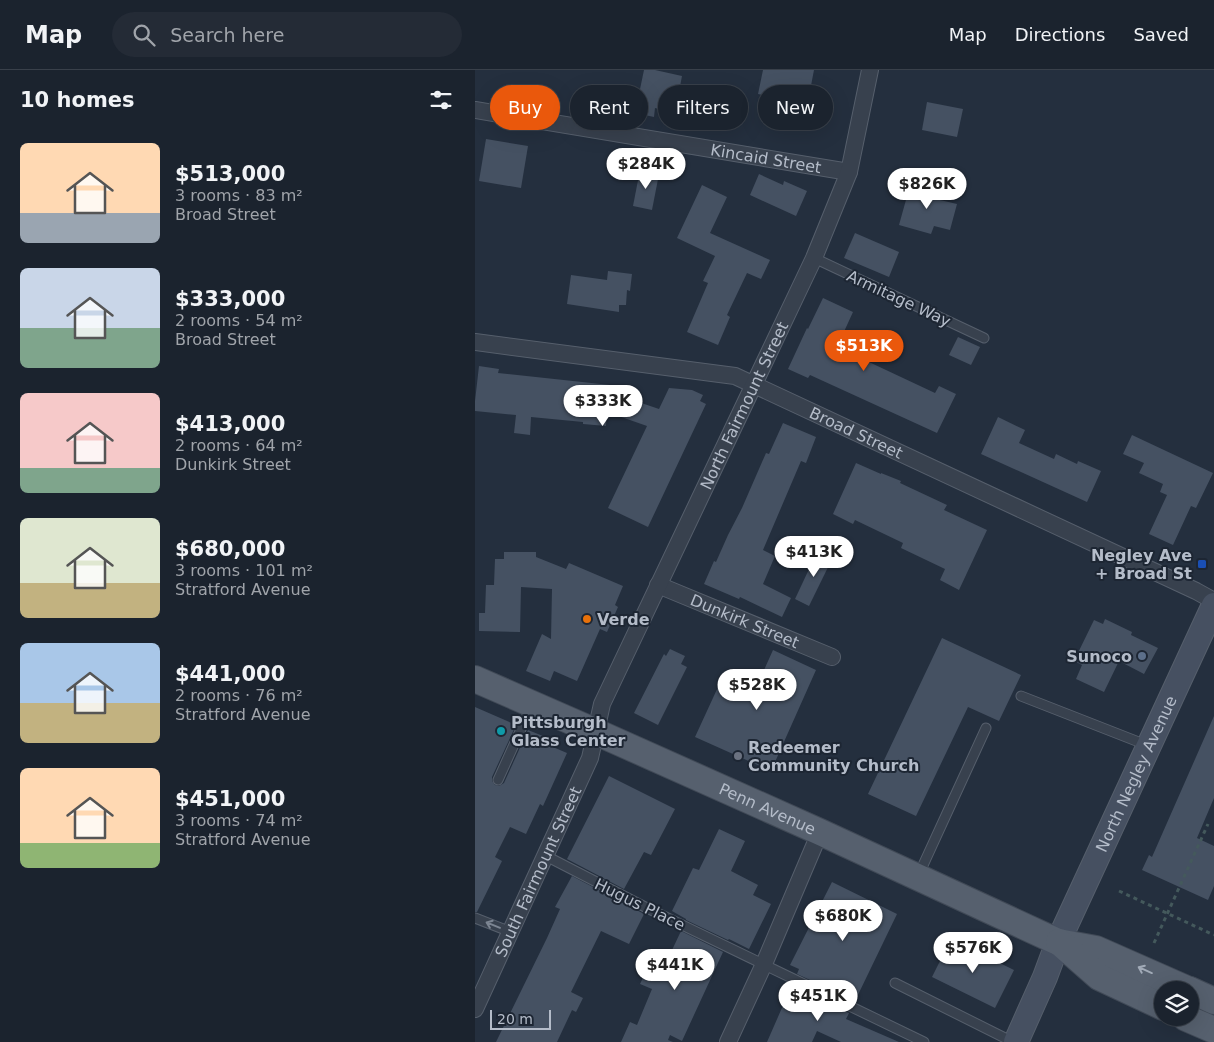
<!DOCTYPE html>
<html lang="en">
<head>
<meta charset="utf-8">
<style>
	:root { --surface:#1b232e; --page:#242b36; --text:#f1f3f6; --muted:#a0a4aa; --line:#39404a; --accent:#ea580c }
	body { margin:0; font-family:"DejaVu Sans",sans-serif; background:var(--page); color:var(--text); height:100vh; display:flex; flex-direction:column; font-size:19px; white-space:nowrap }
	* { box-sizing:border-box; margin:0 }
	p { font-size:16px; color:var(--muted) }
	.icon { flex:none; width:28px; height:28px; fill:none; stroke:currentColor; stroke-width:2; stroke-linecap:round; stroke-linejoin:round }
	.map { position:relative; flex:1; overflow:hidden }
	.sheet { display:flex; flex-direction:column; background:var(--surface); width:475px }
	.sheet>* { flex:none }
	.banner { position:absolute; left:15px; top:15px; width:475px; height:45px; display:flex; gap:10px }
	.buttons { position:absolute; left:679px; top:911px; display:grid; gap:10px }
	.buttons a { display:grid; place-items:center; width:45px; height:45px; border-radius:50%; background:var(--surface); box-shadow:0 5px 20px #0002,0 0 0 1px var(--line); font-size:25px }
	.scale { position:absolute; left:15px; bottom:12px; width:61px; box-sizing:border-box; padding-left:5px; border:2px solid #b4bcc9; border-top:0; font-size:14px; line-height:18px; white-space:nowrap; color:#b4bcc9; -webkit-text-stroke:4px #1d2633; paint-order:stroke }
	.price { position:absolute; translate:-50% -42px; padding:0 11px; border-radius:18px; background:#fff; color:#222; font-size:16px; line-height:32px; filter:drop-shadow(0 1px 2px #0008) }
	.price::after { content:''; position:absolute; left:50%; top:30px; width:15px; height:11px; margin-left:-8px; background:inherit; clip-path:polygon(0 0,100% 0,50% 100%) }
	.price.selected { background:var(--accent); color:#fff }
	ul { padding:0; list-style:none }
	li { display:flex; align-items:center; gap:15px; height:125px; padding:0 20px }
	li span { display:grid; place-items:center; flex:none; width:140px; height:100px; border-radius:8px; color:#555 }
	li>.icon { margin-inline-start:auto }
	span .icon { width:60px; height:60px; fill:#fffc; stroke-width:1 }
	li b { font-size:21px }
	h2 { display:flex; justify-content:space-between; align-items:center; height:60px; padding:0 20px; font-size:21px }
	.chip { padding:0 18px; border-radius:22px; background:var(--surface); box-shadow:0 5px 20px #0002,0 0 0 1px var(--line); font-size:18px; line-height:45px }
	.chip.selected { background:var(--accent); color:#fff }
	header { display:flex; align-items:center; gap:30px; box-sizing:border-box; height:70px; padding:0 25px; background:var(--surface); border-bottom:1px solid var(--line) }
	header strong { font-size:24px }
	nav { display:flex; gap:28px; margin-inline-start:auto; font-size:18px }
	.search { width:350px; height:45px; background:var(--page); display:flex; align-items:center; gap:12px; box-sizing:border-box; padding:0 18px; border-radius:28px; color:var(--muted); font-size:19px }
	main { display:flex; flex:1; min-height:0 }
	.map>svg:first-child { display:block }
	.building { fill:#455162 }
	.lines { fill:none; stroke-linecap:round; stroke-linejoin:round }
	.service-casing { stroke:#565f6c; stroke-width:11 }
	.minor-casing { stroke:#565f6c; stroke-width:18 }
	.secondary-casing { stroke:#565f6c; stroke-width:26 }
	.primary-casing { stroke:#414a57; stroke-width:28 }
	.path { stroke:#44595c; stroke-width:3; stroke-dasharray:4 4; stroke-linecap:butt }
	.service { stroke:#38414e; stroke-width:9 }
	.minor { stroke:#38414e; stroke-width:16 }
	.secondary { stroke:#465061; stroke-width:24 }
	.primary { stroke:#56606e; stroke-width:26 }
	.oneway { stroke:#7c8592 }
	.oneway2 { stroke:#a1aab7 }
	.transit-dot { fill:#1a4fb4; stroke:#1d2633; stroke-width:2 }
	.food-dot { fill:#e8710a; stroke:#1d2633; stroke-width:2 }
	.service-dot { fill:#5c6f8a; stroke:#1d2633; stroke-width:2 }
	.culture-dot { fill:#0f9aa8; stroke:#1d2633; stroke-width:2 }
	.worship-dot { fill:#6b7280; stroke:#1d2633; stroke-width:2 }
	.labels { text-anchor:middle; stroke-width:4; stroke-linejoin:round; paint-order:stroke }
	.street-label { font-size:16px; fill:#b4bcc9; stroke:#1d2633 }
	.poi-label { font-size:16px; font-weight:bold; fill:#b4bcc9; stroke:#1d2633; text-anchor:start }
</style>
</head>
<body>
<header>
<strong>Map</strong>
<div class="search"><svg class="icon" aria-label="search" viewBox="0 0 24 24"><circle cx="10" cy="10" r="6"/><path d="M15 15l6 6"/></svg>Search here</div>
<nav><a>Map</a><a>Directions</a><a>Saved</a></nav>
</header>
<main>
<section class="sheet">
<h2>10 homes<svg class="icon" aria-label="filters" viewBox="0 0 24 24"><path d="M4 7h16M4 17h16"/><circle cx="9" cy="7" r="2"/><circle cx="15" cy="17" r="2"/></svg></h2>
<ul>
<li><span style="background:linear-gradient(#ffd9b3 70%,#9aa5b1 0)"><svg class="icon" aria-label="home" viewBox="0 0 24 24"><path d="M3 11l9-7 9 7M6 9v11h12V9"/></svg></span><div><b>$513,000</b><p>3 rooms · 83 m²</p><p>Broad Street</p></div></li>
<li><span style="background:linear-gradient(#c9d6e8 60%,#7fa58c 0)"><svg class="icon" aria-label="home" viewBox="0 0 24 24"><path d="M3 11l9-7 9 7M6 9v11h12V9"/></svg></span><div><b>$333,000</b><p>2 rooms · 54 m²</p><p>Broad Street</p></div></li>
<li><span style="background:linear-gradient(#f6c9c9 75%,#7fa58c 0)"><svg class="icon" aria-label="home" viewBox="0 0 24 24"><path d="M3 11l9-7 9 7M6 9v11h12V9"/></svg></span><div><b>$413,000</b><p>2 rooms · 64 m²</p><p>Dunkirk Street</p></div></li>
<li><span style="background:linear-gradient(#dfe7d0 65%,#c2b280 0)"><svg class="icon" aria-label="home" viewBox="0 0 24 24"><path d="M3 11l9-7 9 7M6 9v11h12V9"/></svg></span><div><b>$680,000</b><p>3 rooms · 101 m²</p><p>Stratford Avenue</p></div></li>
<li><span style="background:linear-gradient(#a9c7e8 60%,#c2b280 0)"><svg class="icon" aria-label="home" viewBox="0 0 24 24"><path d="M3 11l9-7 9 7M6 9v11h12V9"/></svg></span><div><b>$441,000</b><p>2 rooms · 76 m²</p><p>Stratford Avenue</p></div></li>
<li><span style="background:linear-gradient(#ffd9b3 75%,#8fb573 0)"><svg class="icon" aria-label="home" viewBox="0 0 24 24"><path d="M3 11l9-7 9 7M6 9v11h12V9"/></svg></span><div><b>$451,000</b><p>3 rooms · 74 m²</p><p>Stratford Avenue</p></div></li>
</ul>
</section>
<div class="map">
<svg width="739" height="972" viewBox="0 0 739 972">
	<rect width="100%" height="100%" fill="#242f3e"/>
	<!-- building -->
	<g class="building">
		<path d="M169,0H180L207,6L200,43L180,38L179,47L160,43Z"/>
		<path d="M288,0H339L334,26L354,29L349,51L314,44L317,31L283,24Z"/>
		<path d="M452,32L488,39L482,67L447,60Z"/>
		<path d="M11,69L53,76L46,118L4,111Z"/>
		<path d="M165,100L184,104L177,140L158,136Z"/>
		<path d="M284,104L308,115L309,111L332,121L321,146L275,125Z"/>
		<path d="M449,113L468,118L465,130L482,134L475,160L459,156L456,164L424,155L434,119L446,122Z"/>
		<path d="M227,115L252,127L235,163L295,190L286,209L272,203L252,245L255,247L243,275L212,262L233,213L228,211L240,186L202,168Z"/>
		<path d="M380,163L424,182L414,207L369,188Z"/>
		<path d="M133,201L157,204L155,221L152,220L151,235H144V242L92,234L96,205L132,210Z"/>
		<path d="M348,228L378,242L362,277L460,323L464,316L481,324L462,363L335,305L333,308L313,299L332,258L333,259Z"/>
		<path d="M483,267L505,277L496,295L474,285Z"/>
		<path d="M4,296L24,299L23,303L135,315L134,322L184,339L194,318L217,320L228,325L225,331L231,334L173,457L133,438L172,356L132,342L131,356L108,354V352L56,347L55,365L39,363L41,345L0,341V331Z"/>
		<path d="M523,347L550,360L544,373L579,389L581,384L602,394L603,391L626,401L612,432L506,384Z"/>
		<path d="M308,353L341,367L331,393L326,391L288,480L300,486L288,514L316,528L307,547L265,527L264,529L229,514L239,491L241,492L253,465L267,438L291,383L294,384Z"/>
		<path d="M657,365L738,403L721,438L716,436L698,475L674,464L692,425L685,422L688,414L664,403L669,393L648,384Z"/>
		<path d="M381,393L406,404V403L426,411L425,413L472,435L469,440L512,460L484,520L465,510L470,499L426,478L428,473L380,450L378,454L358,444Z"/>
		<path d="M343,480L358,487L334,536L320,529Z"/>
		<path d="M29,482H61V487L91,499L94,493L148,516L140,535L143,537L132,562L125,559L102,611L79,601L75,611L51,601L67,564L76,569L77,519L46,517L45,562L4,561V543H10L11,515H19L20,489H29Z"/>
		<path d="M630,549L657,562L656,565L683,578L669,604L644,591L629,622L601,609L607,595L599,591L619,550L628,554Z"/>
		<path d="M467,568L546,605L524,651L493,637L441,746L393,724Z"/>
		<path d="M195,579L210,586L206,594L212,597L183,655L159,643L189,584L191,586Z"/>
		<path d="M298,580L341,600L296,701L220,667L249,604L281,618Z"/>
		<path d="M0,637L41,655L17,707V711L20,715L24,716L29,713L53,660L68,666L66,672L92,683L68,736L65,734L51,764L35,757L20,787L27,791L2,842H0Z"/>
		<path d="M739,646V728L722,768L739,776V816L733,830L667,800L674,785L677,787Z"/>
		<path d="M134,706L200,739L176,785L169,782L149,819L92,789Z"/>
		<path d="M244,759L270,771L256,801L283,815L278,825L296,834L274,879L254,869L253,870L211,850V849L197,841L218,798L224,800Z"/>
		<path d="M97,806L169,844L154,874L126,861L96,922L108,928L101,942L97,940L82,972H21L72,868L85,839L80,837Z"/>
		<path d="M357,812L422,844L380,931L322,904L324,899L315,895Z"/>
		<path d="M206,861L248,882L207,971L195,965L193,970L198,972H146L155,952L162,955L177,919L165,914L177,889L190,895Z"/>
		<path d="M480,871L539,900L520,938L457,907L471,879L475,881Z"/>
		<path d="M317,915L374,943L371,949L424,972H366L342,961L337,972H292Z"/>
	</g>
	<g class="lines">
		<defs>
			<g id="service">
				<path d="M339,188L509,268"/>
				<path d="M546,626L674,676"/>
				<path d="M23,710L56,637"/>
				<path d="M71,786L172,838L449,972"/>
				<path d="M444,804L511,658"/>
				<path d="M0,848L36,862"/>
				<path d="M420,913L538,972"/>
			</g>
			<g id="minor">
				<path id="s1" d="M0,40L374,102"/>
				<path id="s2" d="M0,272L260,306L721,521L739,531"/>
				<path id="s3" d="M183,515L357,587"/>
				<path id="s4" d="M0,939L115,688L127,634L339,188L374,102L395,0"/>
				<path d="M253,972L289,894L345,762"/>
			</g>
			<g id="secondary">
				<path id="s5" d="M541,972L570,907L583,872L739,535"/>
			</g>
			<g id="primary">
				<path id="s6" d="M0,609L121,662L345,762L583,872L621,879L714,920"/>
				<path d="M584,872L624,907L688,937"/>
				<path d="M715,920L739,931"/>
				<path d="M711,948L739,960"/>
			</g>
		</defs>
		<!-- service casing -->
		<use href="#service" class="service-casing"/>
		<!-- minor casing -->
		<use href="#minor" class="minor-casing"/>
		<!-- secondary casing -->
		<use href="#secondary" class="secondary-casing"/>
		<!-- primary casing -->
		<use href="#primary" class="primary-casing"/>
		<!-- path -->
		<g class="path">
			<path d="M644,821L739,865"/>
			<path d="M679,873L733,754"/>
		</g>
		<!-- service -->
		<use href="#service" class="service"/>
		<!-- minor -->
		<use href="#minor" class="minor"/>
		<!-- secondary -->
		<use href="#secondary" class="secondary"/>
		<!-- primary -->
		<use href="#primary" class="primary"/>
	</g>
	<!-- one-way arrows -->
	<defs><path id="oneway-shaft" d="M-6 0H5M1.5-3L5.5 0L1.5 3" fill="none" stroke-width="1.6" stroke-linecap="round" stroke-linejoin="round" transform="scale(1.25)"/></defs>
	<use class="oneway" href="#oneway-shaft" transform="translate(18 855) rotate(-158)"/>
	<use class="oneway2" href="#oneway-shaft" transform="translate(670 900) rotate(-156)"/>
	<!-- markers -->
	<rect class="transit-dot" x="722" y="489" width="10" height="10" rx="2.5"/>
	<circle class="food-dot" cx="112" cy="549" r="5"/>
	<circle class="service-dot" cx="667" cy="586" r="5"/>
	<circle class="culture-dot" cx="26" cy="661" r="5"/>
	<circle class="worship-dot" cx="263" cy="686" r="5"/>
	<g class="labels">
		<!-- street labels -->
		<g class="street-label">
			<text dy="6" stroke="none"><textPath href="#s1" startOffset="295">Kincaid Street</textPath></text>
			<text transform="translate(424 228) rotate(25)" y="6">Armitage Way</text>
			<text dy="6" stroke="none"><textPath href="#s4" startOffset="662">North Fairmount Street</textPath></text>
			<text dy="6" stroke="none"><textPath href="#s2" startOffset="396">Broad Street</textPath></text>
			<text dy="6" stroke="none"><textPath href="#s3" startOffset="94">Dunkirk Street</textPath></text>
			<text dy="6" stroke="none"><textPath href="#s5" startOffset="294">North Negley Avenue</textPath></text>
			<text dy="6" stroke="none"><textPath href="#s6" startOffset="320">Penn Avenue</textPath></text>
			<text dy="6" stroke="none"><textPath href="#s4" startOffset="151">South Fairmount Street</textPath></text>
			<text transform="translate(165 834) rotate(26)" y="6">Hugus Place</text>
		</g>
		<!-- poi labels -->
		<g class="poi-label">
			<text x="717" y="491" text-anchor="end">Negley Ave<tspan x="717" dy="18">+ Broad St</tspan></text>
			<text x="122" y="555">Verde</text>
			<text x="657" y="592" text-anchor="end">Sunoco</text>
			<text x="36" y="658">Pittsburgh<tspan x="36" dy="18">Glass Center</tspan></text>
			<text x="273" y="683">Redeemer<tspan x="273" dy="18">Community Church</tspan></text>
		</g>
	</g>
</svg>
<div class="buttons">
<a><svg class="icon" aria-label="layers" viewBox="0 0 24 24"><path d="M12 4l9 5-9 5-9-5zM3 14l9 5 9-5"/></svg></a>
</div>
<div class="scale">20 m</div>
<b class="price" style="left:171px;top:120px">$284K</b>
<b class="price" style="left:452px;top:140px">$826K</b>
<b class="price selected" style="left:389px;top:302px">$513K</b>
<b class="price" style="left:128px;top:357px">$333K</b>
<b class="price" style="left:339px;top:508px">$413K</b>
<b class="price" style="left:282px;top:641px">$528K</b>
<b class="price" style="left:368px;top:872px">$680K</b>
<b class="price" style="left:498px;top:904px">$576K</b>
<b class="price" style="left:200px;top:921px">$441K</b>
<b class="price" style="left:343px;top:952px">$451K</b>
<div class="banner">
<a class="chip selected">Buy</a>
<a class="chip">Rent</a>
<a class="chip">Filters</a>
<a class="chip">New</a>
</div>
</div>
</main>
</body>
</html>
